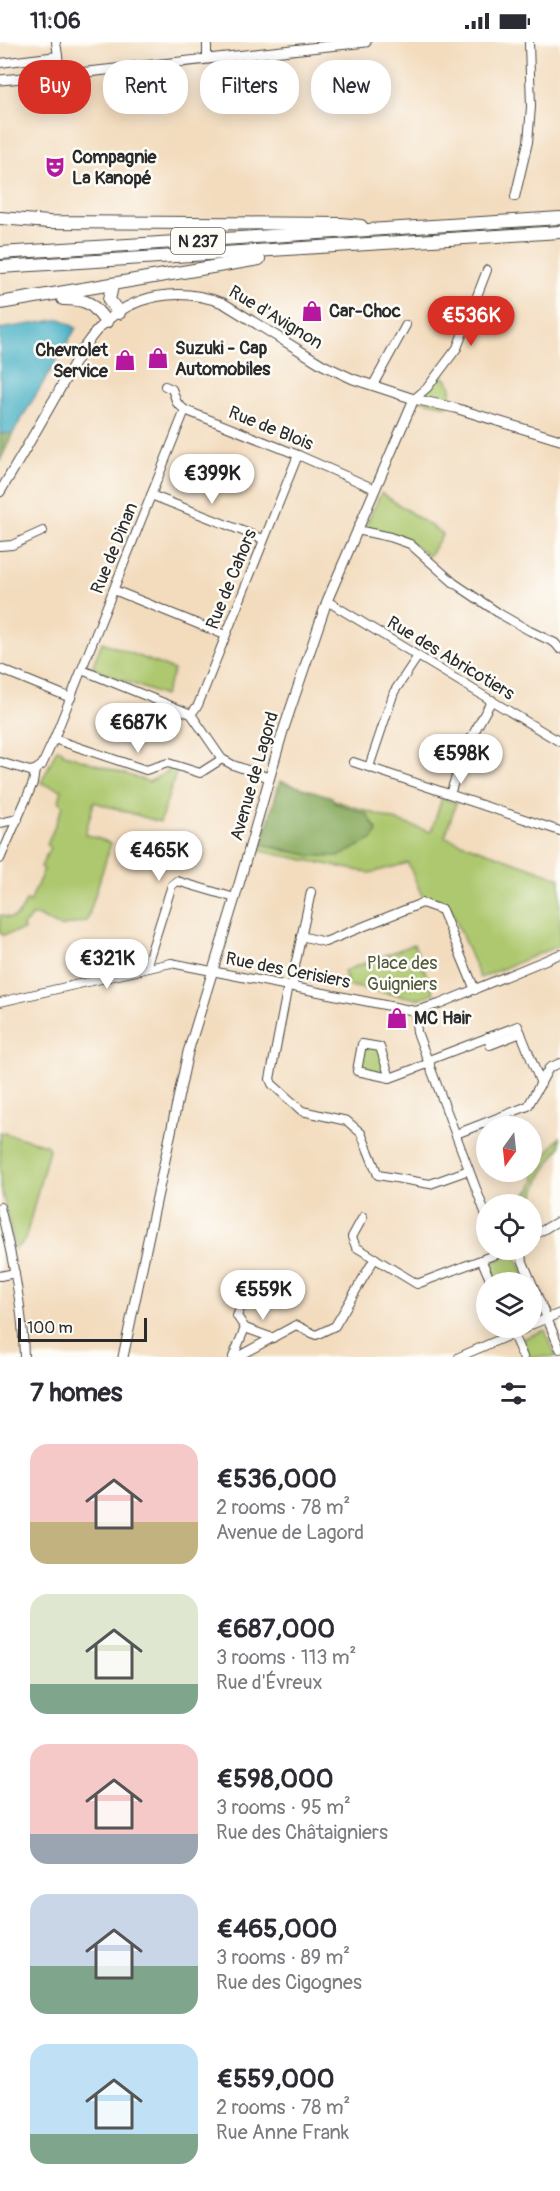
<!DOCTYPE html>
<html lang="en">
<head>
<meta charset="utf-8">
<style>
	:root { --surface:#fff; --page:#f7f7f7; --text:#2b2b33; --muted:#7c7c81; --accent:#d93025 }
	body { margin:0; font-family:Pangolin,sans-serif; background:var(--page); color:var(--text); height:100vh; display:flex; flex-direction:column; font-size:22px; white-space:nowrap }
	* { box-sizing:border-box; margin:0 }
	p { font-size:20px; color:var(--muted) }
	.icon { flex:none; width:33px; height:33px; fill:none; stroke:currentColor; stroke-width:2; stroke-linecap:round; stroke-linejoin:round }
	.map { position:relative; height:1315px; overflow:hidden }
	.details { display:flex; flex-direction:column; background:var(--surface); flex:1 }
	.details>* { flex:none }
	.banner { position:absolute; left:18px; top:18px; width:525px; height:54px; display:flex; gap:12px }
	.needle { width:39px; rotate:195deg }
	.tools { position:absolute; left:476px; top:1074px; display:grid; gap:12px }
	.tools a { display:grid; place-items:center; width:66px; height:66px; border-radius:50%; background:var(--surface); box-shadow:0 3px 15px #0003; font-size:30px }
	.scale { position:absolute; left:18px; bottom:15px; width:129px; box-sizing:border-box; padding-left:6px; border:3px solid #2b2b2b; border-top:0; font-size:16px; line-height:21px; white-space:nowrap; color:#2b2b2b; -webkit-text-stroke:4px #fdfcf7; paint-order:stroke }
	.price { position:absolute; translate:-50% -51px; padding:0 14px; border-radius:21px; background:#fff; color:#222; font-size:20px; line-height:39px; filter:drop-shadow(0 2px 3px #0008) }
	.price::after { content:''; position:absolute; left:50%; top:36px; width:18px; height:14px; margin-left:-9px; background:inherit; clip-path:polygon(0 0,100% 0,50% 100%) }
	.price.active { background:var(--accent); color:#fff }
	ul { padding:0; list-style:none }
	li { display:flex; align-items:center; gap:18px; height:150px; padding:0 30px }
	li span { display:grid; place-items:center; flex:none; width:168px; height:120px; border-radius:18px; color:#555 }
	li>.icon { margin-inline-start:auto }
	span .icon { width:72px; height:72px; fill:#fffc; stroke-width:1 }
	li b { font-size:26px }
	h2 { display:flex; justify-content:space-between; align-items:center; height:72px; padding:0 30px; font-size:26px }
	.tag { padding:0 21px; border-radius:24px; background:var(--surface); box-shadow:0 3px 15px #0003; font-size:21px; line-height:54px }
	.tag.active { background:var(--accent); color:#fff }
	.status { display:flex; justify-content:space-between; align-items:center; height:42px; padding:0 30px; background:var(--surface); direction:ltr }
	.status svg { height:16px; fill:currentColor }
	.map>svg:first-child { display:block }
	.green { fill:#adc86e; stroke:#6c7a4c; stroke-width:1.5 }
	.forest { fill:#8aac61; stroke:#5a6c46; stroke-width:1.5 }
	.water { fill:#46b0c5; stroke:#386e78; stroke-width:1.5 }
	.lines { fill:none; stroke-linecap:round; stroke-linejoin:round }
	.minor-casing { stroke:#494641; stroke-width:10 }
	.tertiary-casing { stroke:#494641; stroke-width:11 }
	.trunk-casing { stroke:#494641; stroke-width:14 }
	.minor { stroke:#fff; stroke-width:8 }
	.tertiary { stroke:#fff; stroke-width:9 }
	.trunk { stroke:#fff; stroke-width:12 }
	.labels { text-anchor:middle; stroke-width:5; stroke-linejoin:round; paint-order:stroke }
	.shield { fill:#fdfcf7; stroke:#6a6a68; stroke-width:1.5 }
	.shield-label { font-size:16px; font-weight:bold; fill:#2b2b2b }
	.poi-label { font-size:18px; font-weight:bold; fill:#2b2b2b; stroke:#fdfcf7; text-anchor:start }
	.street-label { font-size:18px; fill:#2b2b2b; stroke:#fdfcf7 }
	.park-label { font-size:18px; fill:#525a3f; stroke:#fdfcf7 }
</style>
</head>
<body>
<div class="status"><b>11:06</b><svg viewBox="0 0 49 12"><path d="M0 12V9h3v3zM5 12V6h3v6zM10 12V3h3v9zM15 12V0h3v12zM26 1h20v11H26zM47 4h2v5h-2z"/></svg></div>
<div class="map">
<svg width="560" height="1315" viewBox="0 0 560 1315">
	<rect width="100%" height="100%" fill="#fdfcf7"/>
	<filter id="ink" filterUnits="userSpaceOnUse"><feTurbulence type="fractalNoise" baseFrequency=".0167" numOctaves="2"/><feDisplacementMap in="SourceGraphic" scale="12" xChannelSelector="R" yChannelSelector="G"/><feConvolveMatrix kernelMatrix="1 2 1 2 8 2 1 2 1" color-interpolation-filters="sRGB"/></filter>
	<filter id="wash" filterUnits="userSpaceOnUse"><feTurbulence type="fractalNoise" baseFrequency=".008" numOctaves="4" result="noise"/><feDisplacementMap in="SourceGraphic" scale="24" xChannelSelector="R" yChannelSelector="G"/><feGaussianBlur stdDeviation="1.35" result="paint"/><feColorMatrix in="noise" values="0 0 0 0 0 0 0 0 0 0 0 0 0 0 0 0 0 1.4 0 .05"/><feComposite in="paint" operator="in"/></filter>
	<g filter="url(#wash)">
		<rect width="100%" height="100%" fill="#f3dcbe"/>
		<!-- green -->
		<g class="green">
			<path d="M439,331C452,341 455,348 447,364L414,357Z"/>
			<path d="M381,451L443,492L429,514L404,495L365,485Z"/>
			<path d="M102,600L174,628L164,654L92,626Z"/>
			<path d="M57,707L63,708L62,711L149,740L169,729L168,724L177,728L160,780L94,760L85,792L111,801L87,879L60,885L39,874H32L23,884L24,888L3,893L0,891V873C15,880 20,873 26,859L30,860L44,827L41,825L50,805L47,803L63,764L59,759L62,748L41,741Z"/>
			<path d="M442,756L456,761L445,795L560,836V903L480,936L451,867L422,854L408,821L370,831L260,809L262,802L286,809L329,815L377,788L367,772L335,761L333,758L431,790Z"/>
			<path d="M414,902L434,951L417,957L298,934L299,929L347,939L344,929Z"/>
			<path d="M362,1002L380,1005L390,1036L357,1029Z"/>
			<path d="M0,1090L46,1103L49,1107L25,1198L15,1207L0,1142Z"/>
			<path d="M560,1095V1105L542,1132L535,1151L525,1162H517L531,1147L535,1137L531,1126L537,1124Z"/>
			<path d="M514,1210L527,1240H498L489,1221Z"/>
			<path d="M545,1288L556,1315H530L522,1297Z"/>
		</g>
		<!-- forest -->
		<g class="forest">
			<path d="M13,391L0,419V392Z"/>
			<path d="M280,739L332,755L335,761L367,772L377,789L373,797L340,814H312L262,802Z"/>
		</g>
		<!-- water -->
		<path class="water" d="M61,277L76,286L13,391L0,392V287Z"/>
	</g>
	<g filter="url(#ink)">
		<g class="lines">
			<defs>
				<g id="minor">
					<path d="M56,0L58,14"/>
					<path d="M207,0V17"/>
					<path d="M0,21L58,14L60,33"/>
					<path d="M515,155L528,100L531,65L529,0"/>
					<path d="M373,343L406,283"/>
					<path d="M165,344L172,347L177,361L185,368L298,413L375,447"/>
					<path d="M414,357L427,346L457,306L487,228"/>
					<path d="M151,453L263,497"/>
					<path d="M357,488L390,495L410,502L454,541L500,572L530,589L555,601L560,607"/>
					<path d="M0,504L12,503L43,489"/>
					<path d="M114,548L225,593"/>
					<path d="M327,559L560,700"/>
					<path d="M0,627L71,656"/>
					<path d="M82,628L191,672L222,717L233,723L270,736"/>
					<path d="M191,672L198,663L298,413"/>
					<path d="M54,697L146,728L168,721L200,731L222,717"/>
					<path d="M0,720L30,729L35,728"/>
					<path d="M353,720L560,789"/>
					<path d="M369,725L394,650L418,614"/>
					<path d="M450,752L466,705L492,658"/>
					<path d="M0,781L18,777"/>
					<path d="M0,817L33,741L35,728L42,723L54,697L185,368"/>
					<path d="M301,894L325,900L422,861L442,868L475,948"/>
					<path d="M148,926V919L172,843L177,839L235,856"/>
					<path d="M288,943L270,1037L272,1042L302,1069L347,1079L361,1091L378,1133L430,1142L469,1128"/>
					<path d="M293,944L295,924L311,850"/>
					<path d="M0,960L171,921L415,969L439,962L560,912"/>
					<path d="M415,969L417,990L486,1173"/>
					<path d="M488,995L490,1003L521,991"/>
					<path d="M429,1018L518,984L541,1042"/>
					<path d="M390,1036L380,1005L362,1002L357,1029L390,1036L430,1021"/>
					<path d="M456,1092L528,1064L549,1026L560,1021"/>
					<path d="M0,1165C12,1214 23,1264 24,1315"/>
					<path d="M363,1175L352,1195L356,1205L417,1242L507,1208"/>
					<path d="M531,1195L560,1178"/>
					<path d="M518,1208L560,1307"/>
					<path d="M482,1219L491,1240"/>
					<path d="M0,1234L15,1231"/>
					<path d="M531,1283L560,1271"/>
					<path d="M245,1286L273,1296"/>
					<path d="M510,1286L523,1315"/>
					<path d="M233,1315L245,1286L237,1274L247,1251"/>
					<path d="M237,1315L296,1283L316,1293L335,1284L375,1216"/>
					<path d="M459,1315L526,1286"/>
				</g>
				<g id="tertiary">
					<path d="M0,38L69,32L366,0"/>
					<path d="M0,450C18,420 36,389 53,359C68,334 80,306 100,285C134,251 180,245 223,261L323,323L353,337L414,357L455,366L560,398"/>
					<path d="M123,1315L188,1010L235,856L283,689L327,559L414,357"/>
				</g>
				<g id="trunk">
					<path d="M0,176L49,180L341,182L361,184"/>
					<path d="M0,211L560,176"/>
					<path d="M0,225L560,190"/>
					<path d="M112,244L109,258L119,271"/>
					<path d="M63,257C88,257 92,261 106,280"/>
					<path d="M0,261L259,217"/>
				</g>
			</defs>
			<!-- minor casing -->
			<use href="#minor" class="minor-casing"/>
			<!-- tertiary casing -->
			<use href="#tertiary" class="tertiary-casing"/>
			<!-- trunk casing -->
			<use href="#trunk" class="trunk-casing"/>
			<!-- minor -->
			<use href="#minor" class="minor"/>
			<!-- tertiary -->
			<use href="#tertiary" class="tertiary"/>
			<!-- trunk -->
			<use href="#trunk" class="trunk"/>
		</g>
	</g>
	<!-- icons -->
	<defs>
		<symbol id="theatre-bare" viewBox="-9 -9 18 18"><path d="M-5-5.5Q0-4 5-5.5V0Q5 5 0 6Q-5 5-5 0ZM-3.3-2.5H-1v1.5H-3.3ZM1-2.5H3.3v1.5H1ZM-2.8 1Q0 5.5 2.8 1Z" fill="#b5179e" stroke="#fdfcf7" stroke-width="2.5" paint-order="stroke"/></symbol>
		<symbol id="shop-bare" viewBox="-9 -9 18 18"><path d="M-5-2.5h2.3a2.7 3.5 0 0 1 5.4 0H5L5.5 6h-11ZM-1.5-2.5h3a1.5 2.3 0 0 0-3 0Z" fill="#b5179e" stroke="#fdfcf7" stroke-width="2.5" paint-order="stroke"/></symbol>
	</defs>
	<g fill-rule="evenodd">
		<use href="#theatre-bare" x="40" y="110" width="30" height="30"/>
		<use href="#shop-bare" x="297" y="254" width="30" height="30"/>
		<use href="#shop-bare" x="143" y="301" width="30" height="30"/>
		<use href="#shop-bare" x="110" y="303" width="30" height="30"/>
		<use href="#shop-bare" x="382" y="961" width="30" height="30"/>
	</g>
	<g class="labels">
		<!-- shield labels -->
		<rect class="shield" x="171" y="186" width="54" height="26" rx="4.5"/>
		<g class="shield-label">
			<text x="198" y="205">N 237</text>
		</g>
		<!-- poi labels -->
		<g class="poi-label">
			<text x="72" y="121">Compagnie<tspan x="72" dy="21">La Kanopé</tspan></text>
			<text x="329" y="275">Car-Choc</text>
			<text x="175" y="312">Suzuki - Cap<tspan x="175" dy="21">Automobiles</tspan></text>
			<text x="108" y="314" text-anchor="end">Chevrolet<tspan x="108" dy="21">Service</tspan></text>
			<text x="414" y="982">MC Hair</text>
		</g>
		<!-- street labels -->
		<g class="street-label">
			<text transform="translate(276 275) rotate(31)" y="6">Rue d'Avignon</text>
			<text transform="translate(271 386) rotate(22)" y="6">Rue de Blois</text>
			<text transform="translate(114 506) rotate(-68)" y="6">Rue de Dinan</text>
			<text transform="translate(231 537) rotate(-68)" y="6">Rue de Cahors</text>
			<text transform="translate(451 616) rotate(31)" y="6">Rue des Abricotiers</text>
			<text transform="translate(254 734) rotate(-74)" y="6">Avenue de Lagord</text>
			<text transform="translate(288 928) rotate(11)" y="6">Rue des Cerisiers</text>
		</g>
		<!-- park labels -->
		<g class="park-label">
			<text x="402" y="927">Place des<tspan x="402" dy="21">Guigniers</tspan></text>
		</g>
	</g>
</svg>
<div class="tools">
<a><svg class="needle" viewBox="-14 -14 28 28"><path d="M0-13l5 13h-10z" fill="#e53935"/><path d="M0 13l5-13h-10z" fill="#7c7c81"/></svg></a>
<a><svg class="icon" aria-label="locate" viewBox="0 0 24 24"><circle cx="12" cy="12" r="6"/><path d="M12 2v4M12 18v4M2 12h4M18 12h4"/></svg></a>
<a><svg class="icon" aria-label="layers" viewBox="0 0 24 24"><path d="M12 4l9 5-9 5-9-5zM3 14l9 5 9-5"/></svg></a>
</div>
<div class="scale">100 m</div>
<b class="price active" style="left:471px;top:305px">€536K</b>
<b class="price" style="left:212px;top:463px">€399K</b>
<b class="price" style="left:138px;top:712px">€687K</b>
<b class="price" style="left:461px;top:743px">€598K</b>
<b class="price" style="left:159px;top:840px">€465K</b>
<b class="price" style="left:107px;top:948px">€321K</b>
<b class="price" style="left:263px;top:1279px">€559K</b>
<div class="banner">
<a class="tag active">Buy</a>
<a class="tag">Rent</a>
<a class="tag">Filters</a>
<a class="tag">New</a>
</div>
</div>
<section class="details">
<h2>7 homes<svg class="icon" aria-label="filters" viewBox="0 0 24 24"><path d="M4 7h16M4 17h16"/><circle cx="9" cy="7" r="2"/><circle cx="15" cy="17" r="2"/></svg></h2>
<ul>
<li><span style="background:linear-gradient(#f6c9c9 65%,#c2b280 0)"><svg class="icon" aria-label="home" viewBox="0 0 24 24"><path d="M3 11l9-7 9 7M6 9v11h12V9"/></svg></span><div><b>€536,000</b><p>2 rooms · 78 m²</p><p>Avenue de Lagord</p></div></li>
<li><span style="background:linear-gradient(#dfe7d0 75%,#7fa58c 0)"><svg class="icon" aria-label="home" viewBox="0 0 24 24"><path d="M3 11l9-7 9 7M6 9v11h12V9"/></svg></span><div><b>€687,000</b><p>3 rooms · 113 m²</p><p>Rue d'Évreux</p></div></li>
<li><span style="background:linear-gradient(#f6c9c9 75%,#9aa5b1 0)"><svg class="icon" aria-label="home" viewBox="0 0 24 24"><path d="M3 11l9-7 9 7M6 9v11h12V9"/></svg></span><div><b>€598,000</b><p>3 rooms · 95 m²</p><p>Rue des Châtaigniers</p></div></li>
<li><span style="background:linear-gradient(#c9d6e8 60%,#7fa58c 0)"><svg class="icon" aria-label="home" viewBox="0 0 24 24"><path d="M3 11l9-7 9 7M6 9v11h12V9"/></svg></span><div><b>€465,000</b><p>3 rooms · 89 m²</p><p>Rue des Cigognes</p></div></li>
<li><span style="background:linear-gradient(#bfe0f5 75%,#7fa58c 0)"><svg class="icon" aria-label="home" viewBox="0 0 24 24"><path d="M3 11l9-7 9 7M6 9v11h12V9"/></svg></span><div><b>€559,000</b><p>2 rooms · 78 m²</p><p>Rue Anne Frank</p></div></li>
</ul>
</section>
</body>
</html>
